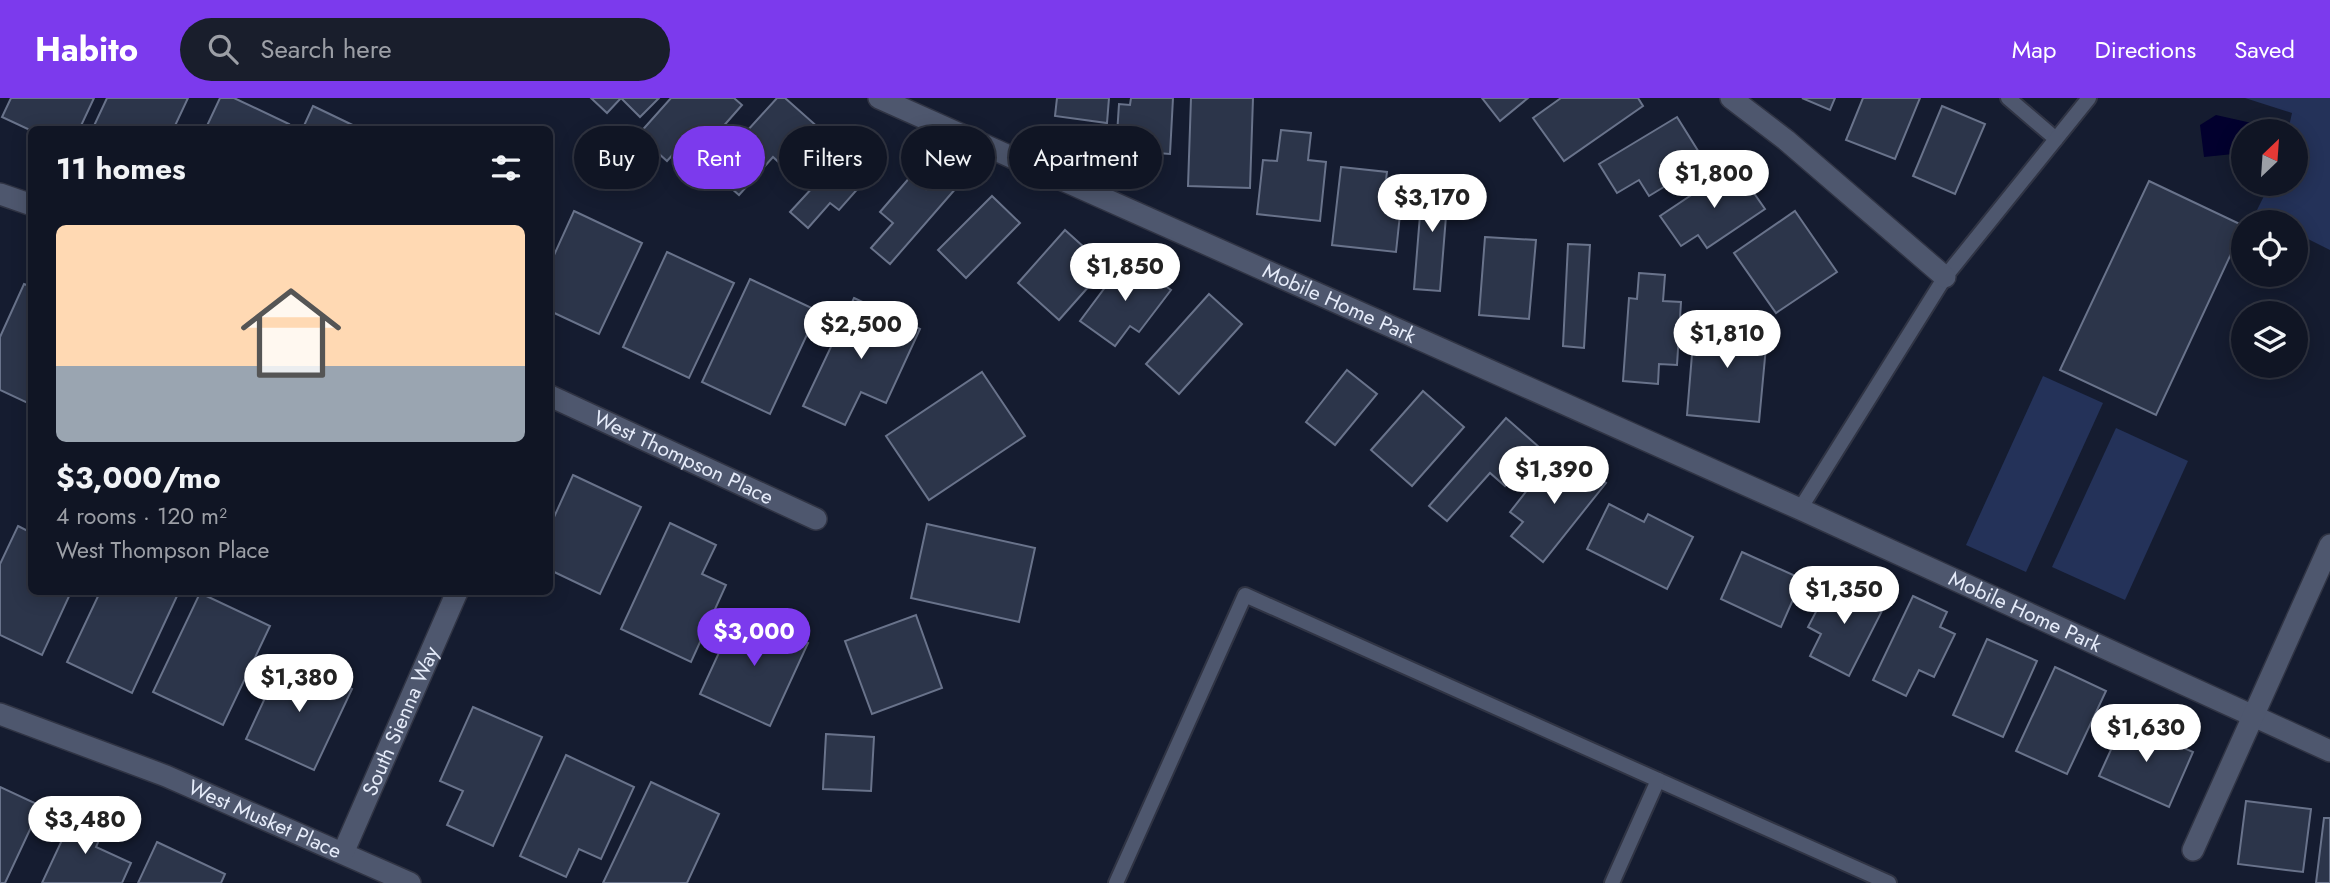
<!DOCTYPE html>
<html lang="en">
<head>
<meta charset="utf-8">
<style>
	:root { --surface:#101524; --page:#191e2c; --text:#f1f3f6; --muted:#9c9fa6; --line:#303441; --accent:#7c3aed }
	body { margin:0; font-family:Jost,sans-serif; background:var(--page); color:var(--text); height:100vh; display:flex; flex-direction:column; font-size:26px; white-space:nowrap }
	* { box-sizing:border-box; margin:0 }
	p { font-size:23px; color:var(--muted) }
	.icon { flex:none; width:38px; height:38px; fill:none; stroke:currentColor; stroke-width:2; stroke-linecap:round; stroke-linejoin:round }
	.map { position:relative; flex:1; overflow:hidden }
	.side { position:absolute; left:28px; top:28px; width:525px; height:469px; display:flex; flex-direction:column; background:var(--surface); border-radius:10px; box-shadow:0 4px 18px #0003,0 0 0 2px var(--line) }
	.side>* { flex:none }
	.hud { position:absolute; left:574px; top:28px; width:665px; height:63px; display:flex; gap:14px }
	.needle { width:46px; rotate:25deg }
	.fabs { position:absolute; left:2231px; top:21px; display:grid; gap:14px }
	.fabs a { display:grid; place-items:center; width:77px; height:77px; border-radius:50%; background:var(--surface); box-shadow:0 4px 18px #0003,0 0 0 2px var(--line); font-size:35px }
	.price { position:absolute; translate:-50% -60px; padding:0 16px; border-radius:24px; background:#fff; color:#222; font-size:23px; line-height:46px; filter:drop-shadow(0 2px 4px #0008) }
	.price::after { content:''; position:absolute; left:50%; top:42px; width:21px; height:16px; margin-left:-10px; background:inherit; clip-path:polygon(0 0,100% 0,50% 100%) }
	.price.active { background:var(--accent); color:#fff }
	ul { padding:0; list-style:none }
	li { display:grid; align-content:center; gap:14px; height:371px; padding:0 28px }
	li+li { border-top:2px solid var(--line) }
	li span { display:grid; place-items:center; height:217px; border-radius:10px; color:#555 }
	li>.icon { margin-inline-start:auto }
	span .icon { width:126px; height:126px; fill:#fffc; stroke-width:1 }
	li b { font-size:30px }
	h2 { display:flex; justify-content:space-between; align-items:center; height:84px; padding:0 28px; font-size:30px }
	.tag { padding:0 24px; border-radius:32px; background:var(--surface); box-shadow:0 4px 18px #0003,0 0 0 2px var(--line); font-size:24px; line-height:63px }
	.tag.active { background:var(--accent); color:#fff }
	header { display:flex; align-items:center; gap:42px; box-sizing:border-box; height:98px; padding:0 35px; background:var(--accent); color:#fff }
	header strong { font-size:33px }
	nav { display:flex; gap:38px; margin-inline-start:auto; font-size:24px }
	.search { width:490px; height:63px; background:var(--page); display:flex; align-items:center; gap:18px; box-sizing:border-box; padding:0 24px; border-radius:38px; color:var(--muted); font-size:26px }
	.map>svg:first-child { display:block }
	.green { fill:#243259 }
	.water { fill:#02002e }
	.building { fill:#2c354a; stroke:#69738b; stroke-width:2 }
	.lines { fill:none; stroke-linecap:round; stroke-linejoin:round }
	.service-casing { stroke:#303444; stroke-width:18 }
	.minor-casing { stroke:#303444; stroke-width:24 }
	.service { stroke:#4e576e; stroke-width:14 }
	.minor { stroke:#4e576e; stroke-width:21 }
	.labels { text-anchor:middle; stroke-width:7; stroke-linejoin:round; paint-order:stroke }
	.street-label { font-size:21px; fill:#e5ebf9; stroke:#0c1326 }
</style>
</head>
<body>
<header>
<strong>Habito</strong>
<div class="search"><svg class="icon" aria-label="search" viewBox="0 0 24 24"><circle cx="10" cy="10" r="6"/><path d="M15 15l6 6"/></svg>Search here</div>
<nav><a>Map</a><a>Directions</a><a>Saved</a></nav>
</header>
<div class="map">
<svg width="2330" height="785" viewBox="0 0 2330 785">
	<rect width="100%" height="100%" fill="#151c30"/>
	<!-- green -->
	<g class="green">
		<path d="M2245,0H2330V152L2296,135V124H2273L2255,116L2270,86H2296V33H2288L2292,15Z"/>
		<path d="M2043,278L2103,305L2026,474L1966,447Z"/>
		<path d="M2116,330L2188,363L2125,502L2052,469Z"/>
	</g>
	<!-- water -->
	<path class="water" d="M2216,17L2265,28L2264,33H2244L2243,55L2204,59L2200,27Z"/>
	<!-- building -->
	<g class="building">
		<path d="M11,0H94L79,32L32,33L2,19Z"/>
		<path d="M107,0H188L173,32H92Z"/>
		<path d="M220,0H234L289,26L286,32H205Z"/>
		<path d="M591,0H659L640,19L621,0L607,15Z"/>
		<path d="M671,0H734L742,7L699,56L685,43L667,63L638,37Z"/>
		<path d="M777,0H785L820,31L785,70L773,59L739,97L723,83L758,43L747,33Z"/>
		<path d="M1057,0H1109L1107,25L1055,18Z"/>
		<path d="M1131,0H1173L1170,56L1116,52L1119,6L1130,7Z"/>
		<path d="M1191,0H1253L1250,90L1188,88Z"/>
		<path d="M1482,0H1528L1500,23Z"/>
		<path d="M1561,0H1638L1643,8L1564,63L1533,20Z"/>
		<path d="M1802,0H1835L1830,12Z"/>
		<path d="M1863,0H1920L1895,61L1846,42Z"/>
		<path d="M313,8L363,32H302Z"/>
		<path d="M1942,8L1985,26L1955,96L1913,78Z"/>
		<path d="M1677,19L1705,64L1649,98L1639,82L1617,95L1599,66Z"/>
		<path d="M851,30L884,61L839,112L830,105L808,130L790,114L814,88L805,81Z"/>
		<path d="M1281,32L1311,35L1308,62L1326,64L1320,123L1257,116L1263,62L1277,63Z"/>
		<path d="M1735,68L1765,111L1707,150L1698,137L1681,148L1660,118Z"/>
		<path d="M1341,69L1387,74L1383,105L1401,107L1396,154L1332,147Z"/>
		<path d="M940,74L957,89L890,166L871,150L893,125L880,114L911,78L926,91Z"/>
		<path d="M1423,80L1449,81L1440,193L1414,191Z"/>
		<path d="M2149,83L2244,128L2156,317L2060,272Z"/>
		<path d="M992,98L1020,125L966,180L938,152Z"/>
		<path d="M574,113L642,145L599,236L550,213V166Z"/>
		<path d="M1795,113L1837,174L1776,215L1734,155Z"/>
		<path d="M1065,132L1106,169L1059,222L1018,185Z"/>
		<path d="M1485,139L1536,142L1529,221L1479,217Z"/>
		<path d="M1568,146L1590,147L1584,250L1563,248Z"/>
		<path d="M667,154L734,185L689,280L623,249Z"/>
		<path d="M1127,160L1171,192L1139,234L1130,228L1115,248L1080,223Z"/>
		<path d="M1639,175L1665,177L1663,203L1681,204L1677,267L1659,266L1658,286L1623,283L1629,200L1637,201Z"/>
		<path d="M750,181L818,213L770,316L702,284Z"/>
		<path d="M24,186L32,189V307L0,292V239Z"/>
		<path d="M1209,196L1242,226L1179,296L1146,266Z"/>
		<path d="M854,200L920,231L886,305L861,294L845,327L803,308Z"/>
		<path d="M1695,220L1768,227L1759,324L1687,317Z"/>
		<path d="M1347,272L1377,296L1335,347L1306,324Z"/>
		<path d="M982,274L1025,338L929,402L886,338Z"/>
		<path d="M1423,293L1464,329L1412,388L1371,352Z"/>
		<path d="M1506,320L1539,349L1505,388L1490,375L1447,423L1429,408Z"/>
		<path d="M1554,358L1571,372L1579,363L1606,385L1543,464L1511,438L1523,424L1510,414Z"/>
		<path d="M573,377L641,409L600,496L550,472V428Z"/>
		<path d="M1609,406L1644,424L1648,416L1693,439L1667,491L1587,451Z"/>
		<path d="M670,425L716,447L702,476L726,487L691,564L621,531Z"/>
		<path d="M927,426L1035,450L1019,524L911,500Z"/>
		<path d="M18,428L32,435V494H71L42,557L0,537V466Z"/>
		<path d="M1742,454L1802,481L1781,529L1721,501Z"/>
		<path d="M1833,481L1885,507L1849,578L1810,558L1821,536L1808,529Z"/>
		<path d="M100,494H167L177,498L132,595L67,564Z"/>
		<path d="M200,495L270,528L223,627L153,594Z"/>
		<path d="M1913,498L1947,514L1940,529L1955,536L1934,579L1919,572L1906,598L1873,582Z"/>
		<path d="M738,513L808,545L770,628L700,596Z"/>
		<path d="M916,517L942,590L872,616L845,543Z"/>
		<path d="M1987,541L2037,563L2003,639L1953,617Z"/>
		<path d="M284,559L352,591L314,672L246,641Z"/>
		<path d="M2055,569L2106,593L2067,676L2016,653Z"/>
		<path d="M473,609L542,639L493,748L447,727L463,693L440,683Z"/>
		<path d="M2124,623L2193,654L2169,709L2099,678Z"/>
		<path d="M826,636L874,639L871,693L823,691Z"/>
		<path d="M566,657L634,689L601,761L579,751L566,779L520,758Z"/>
		<path d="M651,684L719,716L687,785H603Z"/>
		<path d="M0,689L41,708L5,785H0Z"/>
		<path d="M2246,703L2311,711L2303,774L2238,766Z"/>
		<path d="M76,712L106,726L96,749L131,765L122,785H42Z"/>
		<path d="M2324,720H2330V785H2316Z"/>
		<path d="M157,744L225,776L221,785H138Z"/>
	</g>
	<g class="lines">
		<defs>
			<g id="service">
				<path d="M2008,0L2056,41"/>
				<path d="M1800,411L1945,179L2089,0"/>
				<path d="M1658,682L1889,785"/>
				<path d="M1116,785L1245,497L1658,682L1612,785"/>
			</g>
			<g id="minor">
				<path id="s1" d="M879,0L1800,411L2330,653"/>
				<path d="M1731,0L1786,42L1945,179"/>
				<path d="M0,96L32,107"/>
				<path id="s2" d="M550,298L816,421"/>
				<path id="s3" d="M0,616L166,678L410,785"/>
				<path d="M2193,752L2330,447"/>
				<path id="s4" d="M343,755L457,494"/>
			</g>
		</defs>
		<!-- service casing -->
		<use href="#service" class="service-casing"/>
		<!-- minor casing -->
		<use href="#minor" class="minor-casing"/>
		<!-- service -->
		<use href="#service" class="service"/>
		<!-- minor -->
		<use href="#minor" class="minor"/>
	</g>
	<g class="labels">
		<!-- street labels -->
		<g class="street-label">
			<text dy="7" stroke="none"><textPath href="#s1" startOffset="504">Mobile Home Park</textPath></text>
			<text dy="7" stroke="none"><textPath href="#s2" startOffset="147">West Thompson Place</textPath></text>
			<text dy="7" stroke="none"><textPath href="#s1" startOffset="1256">Mobile Home Park</textPath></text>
			<text dy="7" stroke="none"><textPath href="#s4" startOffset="144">South Sienna Way</textPath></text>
			<text dy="7" stroke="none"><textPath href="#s3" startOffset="285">West Musket Place</textPath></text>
		</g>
	</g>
</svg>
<div class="fabs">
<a><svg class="needle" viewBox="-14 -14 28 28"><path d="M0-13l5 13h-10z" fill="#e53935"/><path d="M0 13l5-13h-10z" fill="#9c9fa6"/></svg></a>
<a><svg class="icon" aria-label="locate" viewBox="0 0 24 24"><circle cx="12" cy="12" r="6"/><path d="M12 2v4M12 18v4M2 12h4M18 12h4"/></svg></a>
<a><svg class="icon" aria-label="layers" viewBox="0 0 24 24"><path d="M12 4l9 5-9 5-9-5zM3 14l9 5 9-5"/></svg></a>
</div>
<b class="price" style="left:1714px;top:112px">$1,800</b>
<b class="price" style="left:1432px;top:136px">$3,170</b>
<b class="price" style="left:1125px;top:205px">$1,850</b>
<b class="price" style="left:861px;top:263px">$2,500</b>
<b class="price" style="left:1727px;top:272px">$1,810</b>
<b class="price" style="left:1554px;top:408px">$1,390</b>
<b class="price" style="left:1844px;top:528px">$1,350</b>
<b class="price active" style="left:754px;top:570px">$3,000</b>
<b class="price" style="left:299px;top:616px">$1,380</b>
<b class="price" style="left:2146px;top:666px">$1,630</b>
<b class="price" style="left:85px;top:758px">$3,480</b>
<div class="hud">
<a class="tag">Buy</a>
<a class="tag active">Rent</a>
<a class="tag">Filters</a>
<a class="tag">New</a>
<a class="tag">Apartment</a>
</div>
<section class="side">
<h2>11 homes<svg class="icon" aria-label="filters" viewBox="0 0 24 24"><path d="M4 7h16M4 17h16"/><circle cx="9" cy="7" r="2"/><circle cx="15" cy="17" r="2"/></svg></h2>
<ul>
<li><span style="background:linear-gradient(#ffd9b3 65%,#9aa5b1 0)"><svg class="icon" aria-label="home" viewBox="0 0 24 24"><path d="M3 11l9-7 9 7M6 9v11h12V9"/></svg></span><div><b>$3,000/mo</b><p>4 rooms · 120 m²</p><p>West Thompson Place</p></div></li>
</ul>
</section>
</div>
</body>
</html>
